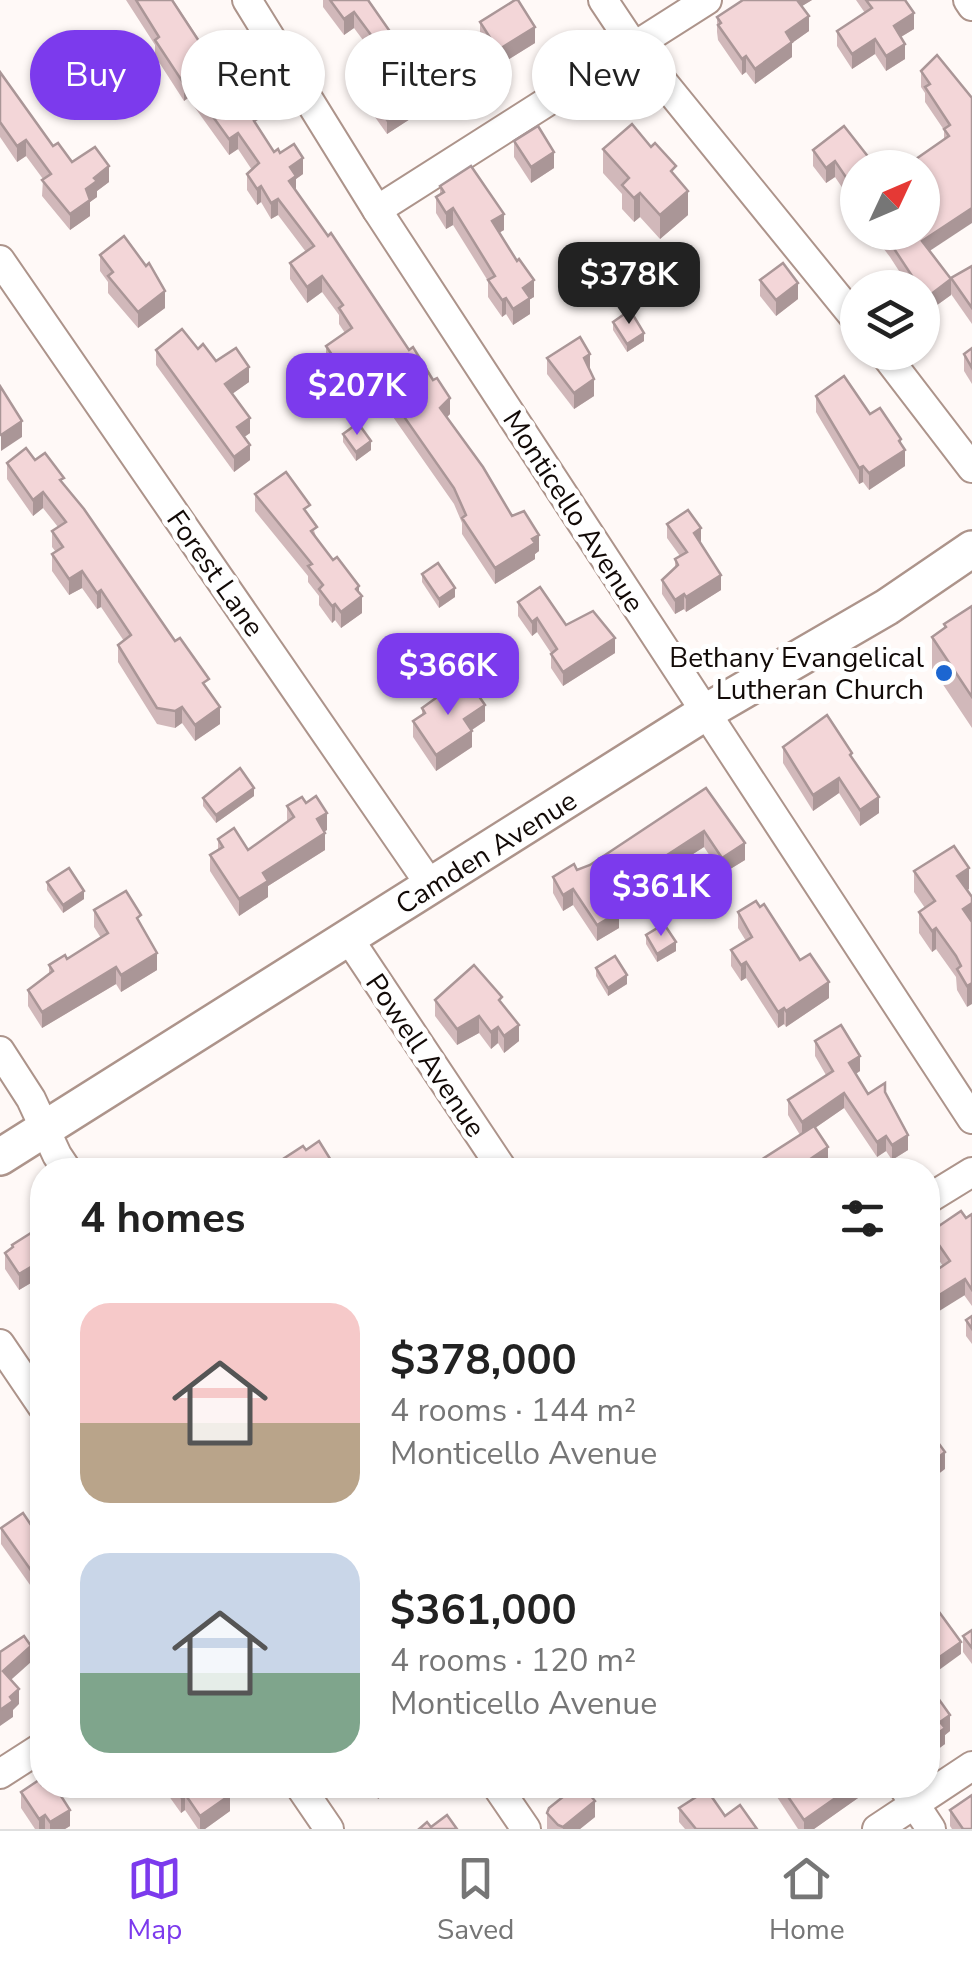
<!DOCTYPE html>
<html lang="en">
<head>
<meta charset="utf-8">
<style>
	:root { --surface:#fff; --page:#f6f6f6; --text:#222; --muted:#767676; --line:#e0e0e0; --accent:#7c3aed }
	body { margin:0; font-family:"Nunito Sans",sans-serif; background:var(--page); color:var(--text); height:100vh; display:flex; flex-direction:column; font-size:38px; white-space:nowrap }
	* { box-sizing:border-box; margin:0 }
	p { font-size:32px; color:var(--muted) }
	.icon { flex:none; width:55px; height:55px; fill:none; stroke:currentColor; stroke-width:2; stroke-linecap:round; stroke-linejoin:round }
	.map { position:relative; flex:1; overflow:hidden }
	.sheet { position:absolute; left:30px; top:1158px; width:910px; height:640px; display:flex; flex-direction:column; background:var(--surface); border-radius:40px; box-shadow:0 2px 8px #0004 }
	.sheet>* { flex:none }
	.top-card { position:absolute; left:30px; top:30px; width:912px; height:90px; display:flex; gap:20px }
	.needle { width:65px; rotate:46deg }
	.fabs { position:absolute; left:840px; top:150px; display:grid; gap:20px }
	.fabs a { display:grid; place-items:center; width:100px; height:100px; border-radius:50%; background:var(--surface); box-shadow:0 2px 8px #0004; font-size:50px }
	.price { position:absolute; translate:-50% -85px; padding:0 22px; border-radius:20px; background:var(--accent); color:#fff; font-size:32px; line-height:65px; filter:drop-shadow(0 2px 5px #0008) }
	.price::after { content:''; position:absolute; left:50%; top:60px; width:30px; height:22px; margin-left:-15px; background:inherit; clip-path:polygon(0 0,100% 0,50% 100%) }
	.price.current { background:#222; color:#fff }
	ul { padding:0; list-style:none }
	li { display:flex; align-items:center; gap:30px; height:250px; padding:0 50px }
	li span { display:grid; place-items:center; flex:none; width:280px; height:200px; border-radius:30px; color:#555 }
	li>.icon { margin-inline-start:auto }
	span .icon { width:120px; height:120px; fill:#fffc; stroke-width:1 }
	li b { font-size:42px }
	h2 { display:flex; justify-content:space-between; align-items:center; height:120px; padding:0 50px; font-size:42px }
	.pill { padding:0 35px; border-radius:45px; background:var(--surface); box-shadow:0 2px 8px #0004; font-size:35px; line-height:90px }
	.pill.current { background:var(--accent); color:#fff }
	.tabs { display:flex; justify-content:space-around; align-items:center; height:140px; border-top:2px solid var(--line); background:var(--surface); font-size:28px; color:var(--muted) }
	.tabs a { display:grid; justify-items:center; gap:5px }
	.tabs .current { color:var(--accent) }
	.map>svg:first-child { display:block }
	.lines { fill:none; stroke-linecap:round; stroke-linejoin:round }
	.minor-casing { stroke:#ad948b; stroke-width:32 }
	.tertiary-casing { stroke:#ad948b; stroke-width:40 }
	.minor { stroke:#fff; stroke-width:28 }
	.tertiary { stroke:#fff; stroke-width:35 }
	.wall { fill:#d1b8ba }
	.shaded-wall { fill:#aa9697 }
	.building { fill:#f3d6d8; stroke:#aa9697; stroke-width:2.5 }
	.poi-dot { fill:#1c66d1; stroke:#fff; stroke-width:4 }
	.labels { text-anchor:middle; stroke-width:10; stroke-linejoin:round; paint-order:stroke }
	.street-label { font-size:28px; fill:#120a07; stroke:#fff }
	.poi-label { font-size:28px; fill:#120a07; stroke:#fff; text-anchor:end }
</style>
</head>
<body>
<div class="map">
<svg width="972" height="1829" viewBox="0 0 972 1829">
	<rect width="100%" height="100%" fill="#fff9f7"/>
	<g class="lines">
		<defs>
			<g id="minor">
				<path d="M247,0L377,210L972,1119"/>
				<path d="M603,0L633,45L858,322"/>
				<path d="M968,0L972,6"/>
				<path d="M377,210L707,0"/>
				<path d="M0,260L431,886"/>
				<path d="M883,352L972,468"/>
				<path d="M349,939L503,1170"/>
				<path d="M0,1051L31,1099L57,1155L67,1170"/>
				<path d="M928,1199L972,1172"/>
				<path d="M0,1344L42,1406"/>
				<path d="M0,1774L42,1747"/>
				<path d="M299,1785L329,1829"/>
				<path d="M496,1785L526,1829"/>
				<path d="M902,1785L931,1829"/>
				<path d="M877,1829L972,1766"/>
			</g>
			<path id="tertiary" d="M0,1157L706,712L887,607L972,549"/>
		</defs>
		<!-- minor casing -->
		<use href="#minor" class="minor-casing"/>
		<!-- tertiary casing -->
		<use href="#tertiary" class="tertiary-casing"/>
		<!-- minor -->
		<use href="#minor" class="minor"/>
		<!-- tertiary -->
		<use href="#tertiary" class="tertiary"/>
	</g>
	<!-- wall -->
	<g class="wall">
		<path d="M126,0H173L274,152L303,174L296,179V191L450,414L447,417L512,516L539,551L535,554V559L495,584L462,534V523L454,504L377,394L358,409L326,362V346L345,333L339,324V315L322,292L307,303L290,279V263L306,252L278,215L271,219L261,202L257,205L247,190V174L252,170L238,149L229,155L188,98L184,101L155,56V45Z"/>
		<path d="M323,0H368L391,49L377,59L354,28L344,35L323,7Z"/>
		<path d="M743,0H812L802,6L809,31L792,43V57L755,84L746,72L742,75L718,40L717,32V17Z"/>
		<path d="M856,0H905L914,29L901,37L905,59L886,71L875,54L852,69L837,46V31L865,13Z"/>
		<path d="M480,22L535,43L498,66L480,38Z"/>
		<path d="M417,49L446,73L420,90L424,110L387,134L365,103V88L417,53Z"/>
		<path d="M921,71L972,98L930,251L951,295L926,313L922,307V288H910L890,257L871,232H922L944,140V130L925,102V93L921,87Z"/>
		<path d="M0,72L53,146L72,162L109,182L97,191V197L90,202V216L70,230L42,196L43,179L26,156L17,162L0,137Z"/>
		<path d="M514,141L554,168L531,183L514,157Z"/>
		<path d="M603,149L676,176L688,215L660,239L640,217L634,222L622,209V194L603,173Z"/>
		<path d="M813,150L858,168V211L835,177L826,183L813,166Z"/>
		<path d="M440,186L504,230L500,232L534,297L530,299V314L513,325L506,314L502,317L488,297V281L453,225L446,229L436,213V197L440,195Z"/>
		<path d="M100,255L165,308L138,328L108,293V282L100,271Z"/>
		<path d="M972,266V324L951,294V278Z"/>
		<path d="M760,280L798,299L776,316L760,296Z"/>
		<path d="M613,322L644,341L627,352L613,330Z"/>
		<path d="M972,348V384L964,371V354Z"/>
		<path d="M198,349L249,382L232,394L250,433L244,437L250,460L234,472L156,365V350Z"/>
		<path d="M547,358L590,370L594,396L574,409L547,374Z"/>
		<path d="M816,396L870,414L901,444L905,466L869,490L863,482L859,484L816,412Z"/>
		<path d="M343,434L371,450L356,461L343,442Z"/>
		<path d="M35,460L64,484L209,692L220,724L195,741L182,723L175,728L157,724L118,662V645L124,641L101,607L97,609L82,588L69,595L52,571V554L56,552L52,547V531L58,527L43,508L33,516L7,479V463Z"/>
		<path d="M255,494L310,517L317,540L359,593L362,613L341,628L335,620L332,623L319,605V596L308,582V576L255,511Z"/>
		<path d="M667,524L701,543L721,590L686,612L684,609L675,614L662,594V580L675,568V559L680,556L667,538Z"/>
		<path d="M422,574L455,597L439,608L422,582Z"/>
		<path d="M518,602L566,625L615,653L563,686L551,668V653L537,632L532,636L518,616Z"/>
		<path d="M972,606V728L932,668V637L944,629V624Z"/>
		<path d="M451,695L485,721L472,730V747L436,771L413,737V721L422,715V708Z"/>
		<path d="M783,747L852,758L879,813L860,826L839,793L813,811L783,763Z"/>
		<path d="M706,788L745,860L722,874L704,847L660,875V881L644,893L639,885L614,903L619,928L597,941L573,905L563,911L553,893V877L590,865Z"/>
		<path d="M254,796L216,823L203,806V798Z"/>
		<path d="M287,806L327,830L324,831L325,850L268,886V897L239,916L210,871V855L218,850V839L248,850L287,822Z"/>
		<path d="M914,871L969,889L967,890V1007L957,990L956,977L936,949L932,952L919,933V912L925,908L914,892Z"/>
		<path d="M47,882L84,899L63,913L47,890Z"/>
		<path d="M94,910L141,925L157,970L121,992L116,984L42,1028L28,1006V990L49,974V965L67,959L101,938L94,927Z"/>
		<path d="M738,912L800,960L829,998L786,1027L784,1024L778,1028L746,978L741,981L731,966V950L746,941L738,928Z"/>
		<path d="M646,935L676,951L657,962L646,944Z"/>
		<path d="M596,968L627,984L608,996L596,976Z"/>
		<path d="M435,1000L502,1003L519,1041L504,1053L498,1043L491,1049L479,1033L457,1045L435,1016Z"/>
		<path d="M815,1041L860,1071L856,1074L868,1094L885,1092L908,1150L892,1160L886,1151L877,1157L844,1108L815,1128L828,1161L814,1170H750V1167L800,1135L788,1115V1100L826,1075L815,1056Z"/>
		<path d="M972,1214V1306L930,1248V1232L966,1218Z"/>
		<path d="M42,1226V1280L41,1277L19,1290L5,1269V1253L12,1248V1245Z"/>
		<path d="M972,1316V1344L966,1336V1320Z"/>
		<path d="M31,1525L42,1533V1597L40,1599L1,1544V1528Z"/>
		<path d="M972,1630V1664L963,1652V1636Z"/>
		<path d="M928,1684L950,1731L945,1735V1744L930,1755L928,1751Z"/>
		<path d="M161,1785H224L230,1811L205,1829H198L185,1810L181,1813Z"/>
		<path d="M366,1785H396L378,1799Z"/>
		<path d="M777,1785H859L858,1798L814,1829H798L777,1797Z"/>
		<path d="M21,1792L70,1826L65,1829H35L21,1808Z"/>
		<path d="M679,1808L725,1816L757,1829H685L679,1822Z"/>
		<path d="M950,1810L972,1829H952L950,1826Z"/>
		<path d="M547,1813L595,1817L580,1829H547Z"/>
	</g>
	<!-- shaded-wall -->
	<g class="shaded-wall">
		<path d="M794,0H812L794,11Z"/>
		<path d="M354,12V28L344,35V19Z"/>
		<path d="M914,13V29L894,41V26Z"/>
		<path d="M809,16V31L792,43V57L755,84V69L786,32Z"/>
		<path d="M535,27V43L498,66V50Z"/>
		<path d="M391,33V49L377,59V43Z"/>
		<path d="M875,39V54L852,69V54Z"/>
		<path d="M905,44V59L886,71V56Z"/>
		<path d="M746,56V72L742,75V59Z"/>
		<path d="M446,58V73L414,95V80Z"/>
		<path d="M188,82V98L184,101V84Z"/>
		<path d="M424,95V110L387,134V120Z"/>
		<path d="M238,133V149L229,155V139Z"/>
		<path d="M26,140V156L17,162V146Z"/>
		<path d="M554,152V168L531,183V167Z"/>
		<path d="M303,158V174L296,179V192L289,197L290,167Z"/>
		<path d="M835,161V177L826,183V168Z"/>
		<path d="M109,166V182L97,191V197L90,202V216L70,230V214L94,178Z"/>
		<path d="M261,186V202L257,205V189Z"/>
		<path d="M688,191V215L660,239V215Z"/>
		<path d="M640,193V217L634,222V198Z"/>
		<path d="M278,199V215L271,219V203Z"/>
		<path d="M453,208V225L446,229V213Z"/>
		<path d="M972,208V223L922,256V241Z"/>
		<path d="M504,214V230L492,237V221Z"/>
		<path d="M322,276V292L307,303V287Z"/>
		<path d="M951,279V295L926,313V298Z"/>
		<path d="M534,280V297L530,299V314L513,325V309L523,288Z"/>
		<path d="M798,283V299L776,316V300Z"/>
		<path d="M165,291V308L138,328V312Z"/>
		<path d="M506,298V314L502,317V300Z"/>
		<path d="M644,333V341L627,352V344Z"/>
		<path d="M590,354V370L584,358Z"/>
		<path d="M249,367V382L225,399V384Z"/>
		<path d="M377,378V394L358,409V393Z"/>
		<path d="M594,379V396L574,409V393Z"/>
		<path d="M450,398V414L440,424V408Z"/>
		<path d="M250,418V433L237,442V427Z"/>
		<path d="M22,421V437L1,451V435Z"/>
		<path d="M901,439V452L905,450V466L869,490V473Z"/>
		<path d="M371,441V450L356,461V452Z"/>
		<path d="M250,445V460L234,472V457Z"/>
		<path d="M863,466V482L859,484V468Z"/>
		<path d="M43,492V508L33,516V500Z"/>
		<path d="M701,528V543L694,533Z"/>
		<path d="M539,535V551L535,554V559L495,584V568Z"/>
		<path d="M82,571V588L69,595V579Z"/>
		<path d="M721,575V590L686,612V597Z"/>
		<path d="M359,586V598L362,596V613L341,628V612Z"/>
		<path d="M455,588V597L439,608V599Z"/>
		<path d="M101,590V607L97,609V593Z"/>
		<path d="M684,594V609L675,614V600Z"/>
		<path d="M335,604V620L332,623V606Z"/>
		<path d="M537,618V632L532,636V622Z"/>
		<path d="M615,638V653L563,686V672Z"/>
		<path d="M485,705V721L464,735V719Z"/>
		<path d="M182,707V723L175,728V711Z"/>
		<path d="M220,707V724L195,741V725Z"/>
		<path d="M472,731V747L436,771V755Z"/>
		<path d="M839,778V793L813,811V795Z"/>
		<path d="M254,788V796L216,823V815Z"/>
		<path d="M879,797V813L860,826V810Z"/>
		<path d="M327,813V830L317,836V819Z"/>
		<path d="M704,831V847L660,875V881L644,893V876L658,861Z"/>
		<path d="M325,833V850L268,886V897L239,916V899L263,873Z"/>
		<path d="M745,843V860L722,874V858Z"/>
		<path d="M969,868V889L957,897V876Z"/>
		<path d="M639,869V885L607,908V891Z"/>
		<path d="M573,889V905L563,911V895Z"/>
		<path d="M84,891V899L63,913V905Z"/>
		<path d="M972,903V924L963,909Z"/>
		<path d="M619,912V928L597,941V925Z"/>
		<path d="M936,928V949L932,952V931Z"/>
		<path d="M676,942V951L657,962V954Z"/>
		<path d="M157,953V970L121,992V975Z"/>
		<path d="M746,962V978L741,981V965Z"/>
		<path d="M116,967V984L42,1028V1012Z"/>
		<path d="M627,975V984L608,996V988Z"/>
		<path d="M829,982V998L786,1027V1011Z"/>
		<path d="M972,983V1004L967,1007V986Z"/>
		<path d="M784,1008V1024L778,1028V1012Z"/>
		<path d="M479,1016V1033L457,1045V1029Z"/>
		<path d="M519,1025V1041L504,1053V1036Z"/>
		<path d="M498,1027V1043L491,1049V1032Z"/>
		<path d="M860,1056V1071L849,1078V1063Z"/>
		<path d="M844,1093V1108L802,1137V1122Z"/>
		<path d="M908,1135V1150L892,1160V1145Z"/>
		<path d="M886,1136V1151L877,1157V1142Z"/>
		<path d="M828,1147V1161L814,1170H794Z"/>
		<path d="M41,1261V1277L19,1290V1274Z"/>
		<path d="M965,1279V1295L928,1318V1302Z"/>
		<path d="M945,1452V1469L928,1482V1466Z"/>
		<path d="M42,1581V1597L40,1599V1583Z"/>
		<path d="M961,1642V1654L928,1678V1665Z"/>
		<path d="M31,1646V1662L3,1687V1671Z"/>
		<path d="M19,1689V1704L13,1710V1717L0,1726V1710L10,1697Z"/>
		<path d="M950,1715V1731L945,1735V1744L930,1755V1739L940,1722Z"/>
		<path d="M378,1785H396L378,1799Z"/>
		<path d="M854,1785H859L858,1798L814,1829H804V1820Z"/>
		<path d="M185,1794V1810L181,1813V1797Z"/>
		<path d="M230,1795V1811L205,1829H200V1816Z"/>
		<path d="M595,1801V1817L580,1829H563V1827Z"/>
		<path d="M70,1810V1826L65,1829H50V1822Z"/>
		<path d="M45,1815V1829H39V1819Z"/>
	</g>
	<!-- building -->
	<g class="building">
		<path d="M136,0H172L223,78L228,75L259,118L254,121L274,152L278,149L280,153L294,144L303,158L290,167L296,176L289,181L328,236L331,233L409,350L413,347L433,380L437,378L450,398L440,408L483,467L512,516L524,511L539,535L532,539L535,543L495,568L462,518L466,515L454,488L377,378L358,393L326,346L352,328L339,308L343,305L322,276L307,287L290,263L314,246L278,199L271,203L261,186L257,189L247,174L259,163L238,133L229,139L188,82L184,84L155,40L159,37Z"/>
		<path d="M330,0H368L391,33L377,43L354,12L344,19Z"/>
		<path d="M515,0H518L535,27L498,50L480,22Z"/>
		<path d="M743,0H797L809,16L786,32L792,42L755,69L746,56L742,59L718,25L721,23L717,17Z"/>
		<path d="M866,0H905L914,13L894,26L905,44L886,56L875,39L852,54L837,31L872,8Z"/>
		<path d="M432,38L446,58L414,80L424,95L387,120L365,88L420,52L417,49Z"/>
		<path d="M937,55L972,98V208L922,241L951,279L926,298L922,292V288H920L883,232H922V168H903L949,136L944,129L950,125L925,87L930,84L921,71Z"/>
		<path d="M0,72L53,146L58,143L72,162L95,147L109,166L94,178L97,181L86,189L90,200L70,214L42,180L51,174L26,140L17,146L0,122Z"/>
		<path d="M632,124L651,147L655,143L676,166L671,171L688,191L660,215L640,193L634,198L622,185L629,178L603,149Z"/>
		<path d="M538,126L554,152L531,167L514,141Z"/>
		<path d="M844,126L877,168H858V195L835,161L826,168L813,150Z"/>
		<path d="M471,166L504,214L492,221L517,261L519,259L534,280L523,288L530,298L513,309L506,298L502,300L488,280L495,276L453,208L446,213L436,197L444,192L440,186Z"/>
		<path d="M124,236L146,266L149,263L165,291L138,312L108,276L113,272L100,255Z"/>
		<path d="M783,263L798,283L776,300L760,280Z"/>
		<path d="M972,266V308L951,278Z"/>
		<path d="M630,310L644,333L627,344L613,322Z"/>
		<path d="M182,329L198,349L203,344L216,361L236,348L249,367L225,384L250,418L237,427L250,445L234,457L156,350Z"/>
		<path d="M580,337L590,354L584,358L594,379L574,393L547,358Z"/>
		<path d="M972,348V368L964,354Z"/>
		<path d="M844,376L870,414L880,408L901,439L899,441L905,450L869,473L863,466L859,468L816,396Z"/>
		<path d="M0,386L22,421L1,435L0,434Z"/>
		<path d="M358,423L371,441L356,452L343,434Z"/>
		<path d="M26,448L35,460L45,453L64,478L60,480L84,509L175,641L180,638L209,679L203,683L220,707L195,725L182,707L175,711L157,708L118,645L131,635L101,590L97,593L82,571L69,579L52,554L63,547L52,531L66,522L43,492L33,500L7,463Z"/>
		<path d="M286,472L310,505L304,509L317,527L311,531L333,560L337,557L359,586L356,589L362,596L341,612L335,604L332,606L319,589L323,585L308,566L312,564L255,494Z"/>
		<path d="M688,510L701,528L694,533L721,575L686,597L684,594L675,600L662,580L678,565L675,559L687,552L667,524Z"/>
		<path d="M438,563L455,588L439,599L422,574Z"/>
		<path d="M540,587L566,625L593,611L615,638L563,672L551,654L557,649L537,618L532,622L518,602Z"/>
		<path d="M972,606V697L932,637L946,627L944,624Z"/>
		<path d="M469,682L485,705L464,719L472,731L436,755L413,721L425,713L422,708L447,690L451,695Z"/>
		<path d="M827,715L852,753L850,755L879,797L860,810L839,778L813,795L783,747Z"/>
		<path d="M240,768L254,788L216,815L203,798Z"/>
		<path d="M706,788L745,843L722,858L704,831L658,861L660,865L644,876L639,869L607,891L619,912L597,925L573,889L563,895L553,877L574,864L577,870L590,865Z"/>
		<path d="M316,796L327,813L317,819L325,833L263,873L268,881L239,899L210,855L223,847L218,839L234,828L248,850L294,817L287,806L302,797L306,803Z"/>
		<path d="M954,846L969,868L957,876L972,897V903L963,909L972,922V983L967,986L957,969L961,966L956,956L936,928L932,931L919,912L935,901L914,871Z"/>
		<path d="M69,868L84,891L63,905L47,882Z"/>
		<path d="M126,891L141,915L137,918L157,953L121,975L116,967L42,1012L28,990L53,971L49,965L65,955L67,959L108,933L94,910Z"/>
		<path d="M756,901L760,907L764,904L800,960L810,954L829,982L786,1011L784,1008L778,1012L746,962L741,965L731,950L752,937L738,912Z"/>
		<path d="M664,924L676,942L657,954L646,935Z"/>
		<path d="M615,956L627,975L608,988L596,968Z"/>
		<path d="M474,965L502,997L499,1000L519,1025L504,1036L498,1027L491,1032L479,1016L457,1029L435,1000Z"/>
		<path d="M841,1025L860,1056L849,1063L868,1094L885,1083V1092L908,1135L892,1145L886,1136L877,1142L844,1093L802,1122L788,1100L833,1071L815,1041Z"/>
		<path d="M814,1126L828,1147L794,1170H752L750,1167Z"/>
		<path d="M319,1141L337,1170H266L303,1146L306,1150Z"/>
		<path d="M387,1164L391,1170H378Z"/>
		<path d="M961,1211L966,1218L972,1214V1290L965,1279L928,1302V1276L950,1261L930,1232Z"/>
		<path d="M42,1226V1263L41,1261L19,1274L5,1253L13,1247L12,1245Z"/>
		<path d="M972,1316V1329L966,1320Z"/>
		<path d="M931,1433L945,1452L928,1466V1436Z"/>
		<path d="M23,1513L31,1525L35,1522L42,1533V1581L40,1583L1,1528Z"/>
		<path d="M934,1605L961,1642L928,1665V1610Z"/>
		<path d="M972,1630V1648L963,1636Z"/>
		<path d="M24,1636L31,1646L3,1671L19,1689L10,1697L13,1701L0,1710V1652Z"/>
		<path d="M928,1684L950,1715L940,1722L945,1728L930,1739L928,1735Z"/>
		<path d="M42,1778V1785H54L70,1810L50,1822L45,1815L39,1819L21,1792Z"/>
		<path d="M172,1785H224L230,1795L200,1816L185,1794L181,1797Z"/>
		<path d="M582,1785L595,1801L563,1827L558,1825L547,1813L549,1808L574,1788L576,1790Z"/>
		<path d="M780,1785H854L804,1820Z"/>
		<path d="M707,1790L725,1816L740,1805L757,1829H696L679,1808Z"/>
		<path d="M972,1795V1829H963L950,1810Z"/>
		<path d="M447,1815L457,1829H419L427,1822L431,1827Z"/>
	</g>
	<!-- markers -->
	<circle class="poi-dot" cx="944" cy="673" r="10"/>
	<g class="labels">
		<!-- street labels -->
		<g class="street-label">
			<text transform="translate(574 511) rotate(57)" y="10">Monticello Avenue</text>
			<text transform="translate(216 573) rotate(55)" y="10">Forest Lane</text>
			<text transform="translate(486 852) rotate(-32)" y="10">Camden Avenue</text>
			<text transform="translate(426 1055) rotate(56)" y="10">Powell Avenue</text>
		</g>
		<!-- poi labels -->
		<g class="poi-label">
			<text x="924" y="667">Bethany Evangelical<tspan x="924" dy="32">Lutheran Church</tspan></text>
		</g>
	</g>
</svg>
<div class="fabs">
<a><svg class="needle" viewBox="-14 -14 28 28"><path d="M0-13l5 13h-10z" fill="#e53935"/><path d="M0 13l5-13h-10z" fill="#767676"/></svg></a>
<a><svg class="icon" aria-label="layers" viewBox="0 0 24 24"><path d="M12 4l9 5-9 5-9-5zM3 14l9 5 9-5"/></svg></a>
</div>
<b class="price current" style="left:629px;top:327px">$378K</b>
<b class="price" style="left:357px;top:438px">$207K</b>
<b class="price" style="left:448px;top:718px">$366K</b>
<b class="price" style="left:661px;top:939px">$361K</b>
<div class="top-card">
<a class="pill current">Buy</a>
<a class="pill">Rent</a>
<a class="pill">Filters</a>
<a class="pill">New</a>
</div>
<section class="sheet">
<h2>4 homes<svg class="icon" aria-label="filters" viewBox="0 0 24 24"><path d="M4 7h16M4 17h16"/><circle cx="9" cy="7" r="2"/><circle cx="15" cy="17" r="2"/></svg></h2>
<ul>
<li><span style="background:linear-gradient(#f6c9c9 60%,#b9a48a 0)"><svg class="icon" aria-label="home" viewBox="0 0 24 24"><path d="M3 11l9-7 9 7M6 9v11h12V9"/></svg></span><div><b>$378,000</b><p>4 rooms · 144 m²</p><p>Monticello Avenue</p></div></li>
<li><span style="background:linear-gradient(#c9d6e8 60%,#7fa58c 0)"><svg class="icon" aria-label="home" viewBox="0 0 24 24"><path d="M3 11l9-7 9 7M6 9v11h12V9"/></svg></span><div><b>$361,000</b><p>4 rooms · 120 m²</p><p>Monticello Avenue</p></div></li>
</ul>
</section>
</div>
<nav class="tabs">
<a class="current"><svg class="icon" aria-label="map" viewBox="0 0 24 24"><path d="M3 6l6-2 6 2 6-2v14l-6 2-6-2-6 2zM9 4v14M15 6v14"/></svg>Map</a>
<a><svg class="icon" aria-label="saved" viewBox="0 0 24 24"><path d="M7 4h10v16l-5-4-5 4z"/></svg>Saved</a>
<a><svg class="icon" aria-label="home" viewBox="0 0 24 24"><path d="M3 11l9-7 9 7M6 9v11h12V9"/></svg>Home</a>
</nav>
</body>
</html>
